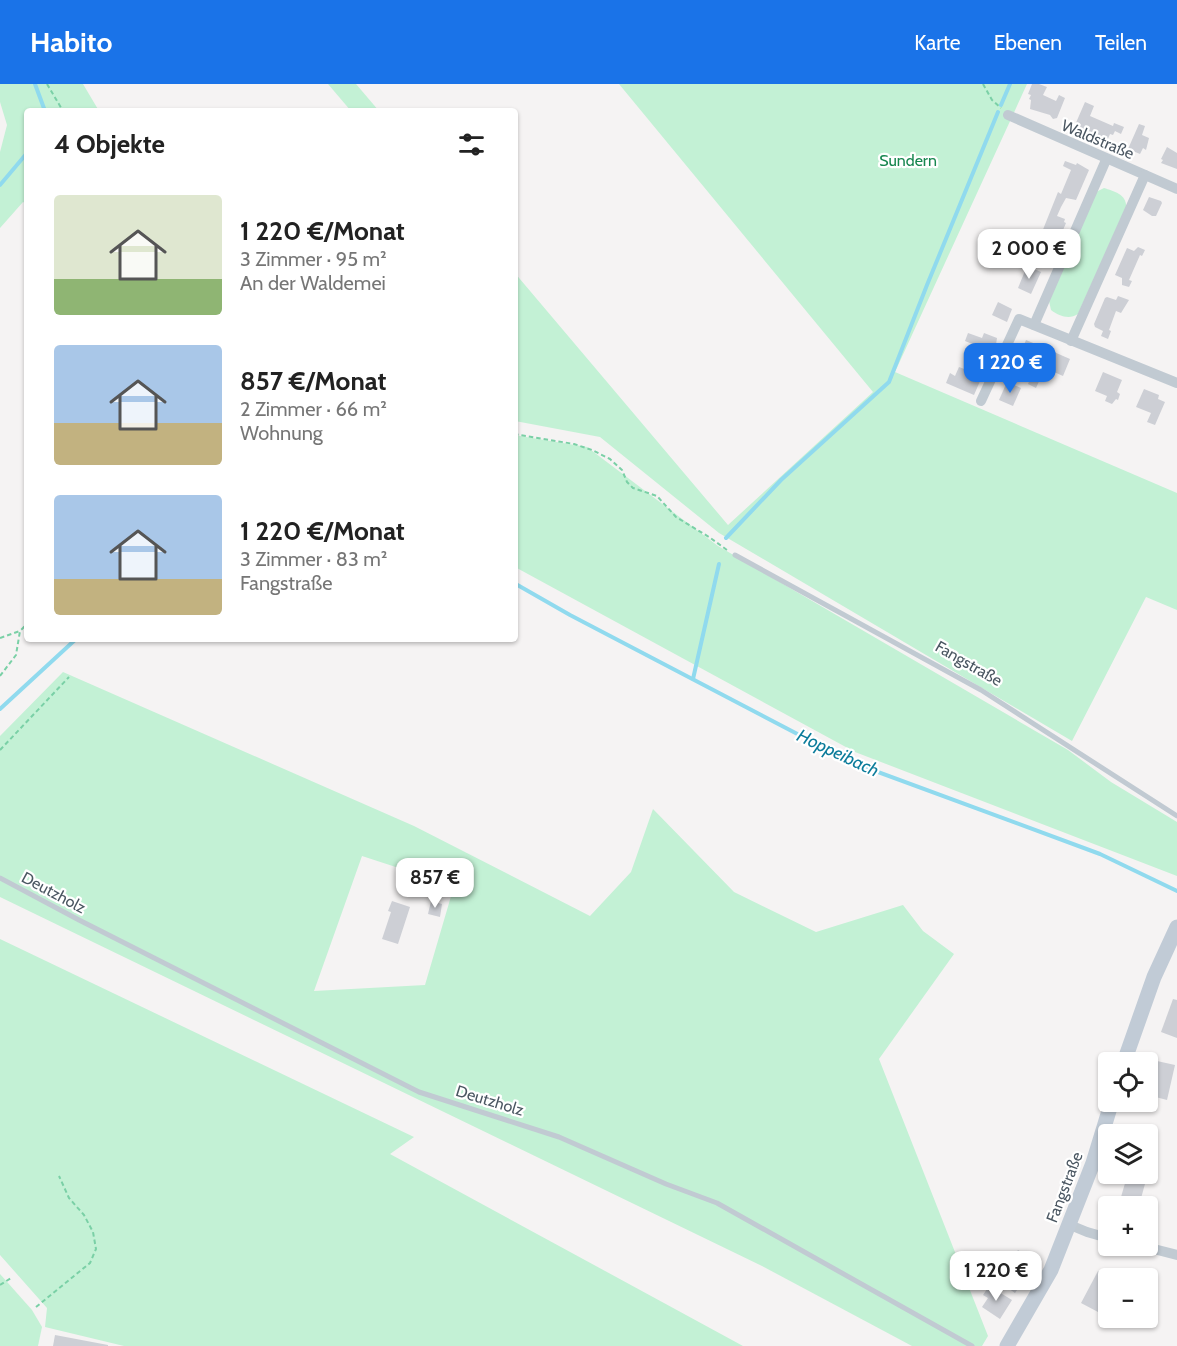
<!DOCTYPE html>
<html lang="de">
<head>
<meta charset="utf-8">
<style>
	:root { --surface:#fff; --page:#f6f6f6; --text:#222; --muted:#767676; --accent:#1a73e8 }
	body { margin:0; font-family:Cabin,sans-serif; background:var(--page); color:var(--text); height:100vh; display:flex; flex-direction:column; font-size:22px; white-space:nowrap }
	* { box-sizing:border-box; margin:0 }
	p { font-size:20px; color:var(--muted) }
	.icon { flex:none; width:33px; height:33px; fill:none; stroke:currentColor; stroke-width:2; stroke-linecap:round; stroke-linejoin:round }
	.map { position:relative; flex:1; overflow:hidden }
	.panel { position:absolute; left:24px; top:24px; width:494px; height:534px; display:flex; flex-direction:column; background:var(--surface); border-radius:6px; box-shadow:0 2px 4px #0004 }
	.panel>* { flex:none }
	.tools { position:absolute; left:1098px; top:968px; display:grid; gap:12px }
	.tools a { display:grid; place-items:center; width:60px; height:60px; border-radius:6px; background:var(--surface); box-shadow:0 2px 4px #0004; font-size:30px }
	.price { position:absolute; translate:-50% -51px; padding:0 14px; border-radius:12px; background:#fff; color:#222; font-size:20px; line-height:39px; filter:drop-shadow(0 2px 3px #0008) }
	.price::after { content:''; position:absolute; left:50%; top:36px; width:18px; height:14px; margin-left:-9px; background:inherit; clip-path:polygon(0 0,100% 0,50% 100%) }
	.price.on { background:var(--accent); color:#fff }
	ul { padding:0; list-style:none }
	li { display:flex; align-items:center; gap:18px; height:150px; padding:0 30px }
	li span { display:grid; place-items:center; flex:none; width:168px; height:120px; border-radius:6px; color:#555 }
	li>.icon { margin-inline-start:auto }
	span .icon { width:72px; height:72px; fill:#fffc; stroke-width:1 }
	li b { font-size:26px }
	h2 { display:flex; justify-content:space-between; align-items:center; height:72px; padding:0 30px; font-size:26px }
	header { display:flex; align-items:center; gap:36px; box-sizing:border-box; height:84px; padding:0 30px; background:var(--accent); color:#fff }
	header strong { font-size:28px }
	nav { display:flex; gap:33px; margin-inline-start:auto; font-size:21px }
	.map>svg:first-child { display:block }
	.green { fill:#c3f1d5; fill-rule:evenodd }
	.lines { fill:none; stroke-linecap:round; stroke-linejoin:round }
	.stream { stroke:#90daee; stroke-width:4 }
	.building { fill:#cdcfd5 }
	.path { stroke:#7ad0a6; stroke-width:2; stroke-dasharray:4.5 3; stroke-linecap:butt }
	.service { stroke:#c1cad2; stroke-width:5 }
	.minor { stroke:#c1cad2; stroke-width:10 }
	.secondary { stroke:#c1cbd6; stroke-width:15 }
	.labels { text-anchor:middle; stroke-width:4.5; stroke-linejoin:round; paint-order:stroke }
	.street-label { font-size:16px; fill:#4a5661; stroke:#fff }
	.park-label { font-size:16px; fill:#17864f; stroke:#fff }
	.water-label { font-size:18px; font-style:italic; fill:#0c7c9b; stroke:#fff }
</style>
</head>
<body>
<header>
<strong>Habito</strong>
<nav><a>Karte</a><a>Ebenen</a><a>Teilen</a></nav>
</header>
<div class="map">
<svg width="1177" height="1262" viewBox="0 0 1177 1262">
	<rect width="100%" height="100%" fill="#f5f3f3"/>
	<!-- green -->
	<g class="green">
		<path d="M0,0H83L99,27H27V120L23,118L0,144V68L7,41L0,18Z"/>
		<path d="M328,0H356L379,27H351Z"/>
		<path d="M619,0H1027L895,288L1177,409V526L1146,513L1072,657L719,449L600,353L515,337L514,188L728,441L873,308Z"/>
		<path d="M1104,104C1114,107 1127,111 1126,123L1078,230C1069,236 1059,232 1051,226L1049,217L1096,108Z"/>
		<path d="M514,351L587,363L718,462L1068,666L1111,698L1177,738V792L855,668L515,483Z"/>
		<path d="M63,588L414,742L590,832L631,788L653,725L734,808L816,848L903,821L923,847L954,870L879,975L988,1252L982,1262H912L762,1182L0,813V652ZM362,772L454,802L425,901L314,907Z"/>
		<path d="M0,855L414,1053L390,1070L743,1262H124L45,1243L47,1224L0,1171Z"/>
		<path d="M0,1190L32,1226L42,1243L38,1262H0Z"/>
	</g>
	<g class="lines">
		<!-- stream -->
		<g class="stream">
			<path d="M35,0L45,27"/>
			<path d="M1001,21L1010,0"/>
			<path d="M0,101L27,69"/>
			<path d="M726,454L781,396L889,298L927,201L998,28"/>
			<path d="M514,499L570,531L851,678L1100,770L1177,807"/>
			<path d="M693,595L719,480"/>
			<path d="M0,625L76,555"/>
		</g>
	</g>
	<!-- building -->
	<g class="building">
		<path d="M1032,0H1039L1047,3L1043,11L1056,17L1059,11L1065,14L1057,34L1053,35L1050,31L1030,25L1031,16L1029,15L1031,11L1028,10Z"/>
		<path d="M1085,18L1094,22L1090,32L1113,42L1114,39L1124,43L1121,50L1115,47L1113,51L1110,50L1107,57L1075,41Z"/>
		<path d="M1139,40L1145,42L1142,51L1149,54L1146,66L1143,64L1140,70L1128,65Z"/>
		<path d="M1167,63L1177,69V85L1161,79L1163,76L1161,75Z"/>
		<path d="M1065,77L1076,81L1077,79L1089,86L1076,116L1066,114L1061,123L1057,132L1065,135L1064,138L1066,139L1055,165L1038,158L1058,108L1061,110L1071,86L1063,82Z"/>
		<path d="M1149,113L1161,117L1162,119L1156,132H1152L1143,126Z"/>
		<path d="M1138,163L1145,166L1142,172L1140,171L1129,196L1132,197L1129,203L1122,201V194L1115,191L1127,164L1134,167Z"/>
		<path d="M1027,182L1041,188L1031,210L1018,204Z"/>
		<path d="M1118,212L1129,216L1121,229L1116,227L1109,246L1111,247L1108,255L1101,252L1103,247L1095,243L1094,240L1105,214L1107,213L1116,216Z"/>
		<path d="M998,218L1012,225L1007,238L992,231Z"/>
		<path d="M968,249L982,254L984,249L997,254L995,267L993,266L992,268L965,257Z"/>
		<path d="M1026,256L1043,263L1039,278L1045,280L1048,274L1051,275L1054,268L1070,275L1063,292L1045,284L1036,304L1028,300L1036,281L1019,273Z"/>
		<path d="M972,275L987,281L974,311L946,299L950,289L955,292L959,283L967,286Z"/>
		<path d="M1103,288L1122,296L1117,308L1120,310L1118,316L1116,315L1112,320L1105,317L1107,312L1095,307Z"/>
		<path d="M1007,298L1021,304L1013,322L999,316Z"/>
		<path d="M1144,305L1159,311L1158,315L1165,318L1155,341L1147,338L1151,329L1136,323Z"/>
		<path d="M392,817L410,823L398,860L382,855L391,828L388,827Z"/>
		<path d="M431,817L442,820L440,833L428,830Z"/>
		<path d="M1173,915L1177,916V954L1161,948Z"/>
		<path d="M1157,977L1175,981L1167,1016L1148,1011Z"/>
		<path d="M1128,1089H1148L1140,1118L1121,1113Z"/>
		<path d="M1018,1166L1036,1178L1015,1209L998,1197L1004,1189L997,1185L1003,1176L1009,1180Z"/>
		<path d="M1098,1187L1108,1193V1208L1098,1228L1081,1219Z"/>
		<path d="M989,1202L1012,1216L1000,1235L982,1223L988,1214L983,1211Z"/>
		<path d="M55,1251L108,1261V1262H53Z"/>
	</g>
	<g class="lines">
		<!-- path -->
		<g class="path">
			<path d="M47,0L63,27"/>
			<path d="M983,0L992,16L1001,24"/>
			<path d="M514,350L574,360L592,366L610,375L622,386L627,398L633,404L657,412L676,433L709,453L727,466"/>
			<path d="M0,554L20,547"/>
			<path d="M0,592L16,571L20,547L27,540"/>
			<path d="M0,666L69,593"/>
			<path d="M0,1201L11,1194"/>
			<path d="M36,1223L90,1179L96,1165L93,1148L84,1131L69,1114L59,1092"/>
		</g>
		<!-- service -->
		<g class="service">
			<path d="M735,471L981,606L1177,732"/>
			<path d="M0,794L79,836L419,1008L559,1053L666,1100L717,1119L972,1262"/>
		</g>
		<!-- minor -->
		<g class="minor">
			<path d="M1008,31L1177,105"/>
			<path d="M1034,241L1106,76"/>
			<path d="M1071,257L1145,91"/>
			<path d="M981,317L1019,235L1177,299"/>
			<path d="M1070,1141L1087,1148L1108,1154"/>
			<path d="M1138,1161L1177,1171"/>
		</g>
		<!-- secondary -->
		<g class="secondary">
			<path d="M1124,978L1154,893L1177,843"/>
			<path d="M1007,1262L1051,1186L1093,1079L1112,1017"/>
		</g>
	</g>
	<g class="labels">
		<!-- street labels -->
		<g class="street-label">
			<text transform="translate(1098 55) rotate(23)" y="6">Waldstraße</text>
			<text transform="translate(969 579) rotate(30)" y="6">Fangstraße</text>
			<text transform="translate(54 808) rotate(28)" y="6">Deutzholz</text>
			<text transform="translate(490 1016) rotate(17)" y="6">Deutzholz</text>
			<text transform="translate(1064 1103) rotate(-69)" y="6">Fangstraße</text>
		</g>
		<!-- park labels -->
		<g class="park-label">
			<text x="908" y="82">Sundern</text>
		</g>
		<!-- water labels -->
		<g class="water-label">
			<text transform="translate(838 669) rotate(25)" y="6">Hoppeibach</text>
		</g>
	</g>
</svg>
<div class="tools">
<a><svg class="icon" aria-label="locate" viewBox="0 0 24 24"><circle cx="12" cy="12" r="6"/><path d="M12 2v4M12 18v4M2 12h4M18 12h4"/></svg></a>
<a><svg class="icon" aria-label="layers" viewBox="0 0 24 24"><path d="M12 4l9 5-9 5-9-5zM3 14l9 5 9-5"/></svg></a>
<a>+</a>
<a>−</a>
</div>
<b class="price" style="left:1029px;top:196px">2 000 €</b>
<b class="price on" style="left:1010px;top:310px">1 220 €</b>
<b class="price" style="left:435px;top:825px">857 €</b>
<b class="price" style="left:996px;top:1218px">1 220 €</b>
<section class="panel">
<h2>4 Objekte<svg class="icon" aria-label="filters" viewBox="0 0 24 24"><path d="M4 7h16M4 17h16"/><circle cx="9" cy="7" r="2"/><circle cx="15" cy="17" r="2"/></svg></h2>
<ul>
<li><span style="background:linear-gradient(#dfe7d0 70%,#8fb573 0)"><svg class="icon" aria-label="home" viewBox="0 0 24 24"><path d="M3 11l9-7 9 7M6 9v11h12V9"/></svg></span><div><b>1 220 €/Monat</b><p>3 Zimmer · 95 m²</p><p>An der Waldemei</p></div></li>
<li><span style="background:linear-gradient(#a9c7e8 65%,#c2b280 0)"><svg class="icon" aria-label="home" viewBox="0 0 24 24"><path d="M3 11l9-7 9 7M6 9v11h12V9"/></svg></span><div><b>857 €/Monat</b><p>2 Zimmer · 66 m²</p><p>Wohnung</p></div></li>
<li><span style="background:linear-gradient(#a9c7e8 70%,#c2b280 0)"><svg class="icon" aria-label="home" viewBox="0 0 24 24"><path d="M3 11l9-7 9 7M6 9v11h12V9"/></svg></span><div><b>1 220 €/Monat</b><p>3 Zimmer · 83 m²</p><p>Fangstraße</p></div></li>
</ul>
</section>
</div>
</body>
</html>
